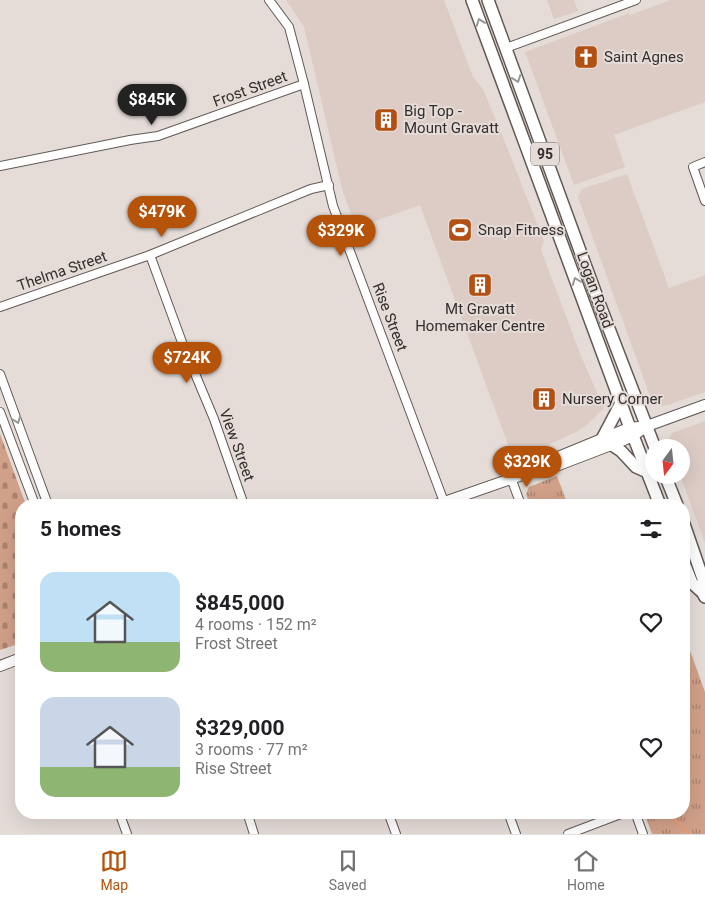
<!DOCTYPE html>
<html lang="en">
<head>
<meta charset="utf-8">
<style>
	:root { --surface:#fff; --page:#f2f2f2; --text:#202124; --muted:#757577; --line:#e0e0e0; --accent:#b45309 }
	body { margin:0; font-family:Roboto,sans-serif; background:var(--page); color:var(--text); height:100vh; display:flex; flex-direction:column; font-size:19px; white-space:nowrap }
	* { box-sizing:border-box; margin:0 }
	p { font-size:16px; color:var(--muted) }
	.icon { flex:none; width:28px; height:28px; fill:none; stroke:currentColor; stroke-width:2; stroke-linecap:round; stroke-linejoin:round }
	.map { position:relative; flex:1; overflow:hidden }
	.side { position:absolute; left:15px; top:499px; width:675px; height:320px; display:flex; flex-direction:column; background:var(--surface); border-radius:20px; box-shadow:0 5px 20px #0002 }
	.side>* { flex:none }
	.needle { width:32px; rotate:195deg }
	.buttons { position:absolute; left:645px; top:439px; display:grid; gap:10px }
	.buttons a { display:grid; place-items:center; width:45px; height:45px; border-radius:50%; background:var(--surface); box-shadow:0 5px 20px #0002; font-size:25px }
	.price { position:absolute; translate:-50% -42px; padding:0 11px; border-radius:18px; background:var(--accent); color:#fff; font-size:16px; line-height:32px; filter:drop-shadow(0 1px 2px #0008) }
	.price::after { content:''; position:absolute; left:50%; top:30px; width:15px; height:11px; margin-left:-8px; background:inherit; clip-path:polygon(0 0,100% 0,50% 100%) }
	.price.active { background:#222; color:#fff }
	ul { padding:0; list-style:none }
	li { display:flex; align-items:center; gap:15px; height:125px; padding:0 25px }
	li span { display:grid; place-items:center; flex:none; width:140px; height:100px; border-radius:15px; color:#555 }
	li>.icon { margin-inline-start:auto }
	span .icon { width:60px; height:60px; fill:#fffc; stroke-width:1 }
	li b { font-size:21px }
	h2 { display:flex; justify-content:space-between; align-items:center; height:60px; padding:0 25px; font-size:21px }
	.tab-bar { display:flex; justify-content:space-around; align-items:center; height:70px; border-top:1px solid var(--line); background:var(--surface); font-size:14px; color:var(--muted) }
	.tab-bar a { display:grid; justify-items:center; gap:2px }
	.tab-bar .active { color:var(--accent) }
	.map>svg:first-child { display:block }
	.built { fill:#dcccc5 }
	.cemetery { fill:url(#cemetery-stones) }
	.park { fill:url(#park-tufts) }
	.lines { fill:none; stroke-linecap:round; stroke-linejoin:round }
	.stream { stroke:#e99a73; stroke-width:2.5 }
	.street-casing { stroke:#615956; stroke-width:10 }
	.secondary-casing { stroke:#615956; stroke-width:12 }
	.primary-casing { stroke:#615956; stroke-width:14 }
	.street { stroke:#fff; stroke-width:8 }
	.secondary { stroke:#fff; stroke-width:10 }
	.primary { stroke:#fff; stroke-width:11 }
	.oneway { stroke:#989696 }
	.labels { text-anchor:middle; stroke-width:4; stroke-linejoin:round; paint-order:stroke }
	.shield { fill:#e5dcd8; stroke:#686260; stroke-width:1 }
	.shield-label { font-size:14px; font-weight:bold; fill:#322e2d }
	.poi-label { font-size:15px; fill:#322e2d; stroke:#e5dcd8; text-anchor:start }
	.street-label { font-size:15px; fill:#322e2d; stroke:#e5dcd8 }
</style>
</head>
<body>
<div class="map">
<svg width="705" height="834" viewBox="0 0 705 834">
	<defs>
		<pattern id="cemetery-stones" width="16" height="16" patternUnits="userSpaceOnUse" patternTransform="scale(1.25)"><rect width="16" height="16" fill="#d1a089"/><path d="M2 7V4a2 2 0 0 1 4 0v3zM10 15v-3a2 2 0 0 1 4 0v3z" fill="#aa8370"/></pattern>
		<pattern id="park-tufts" width="24" height="20" patternUnits="userSpaceOnUse" patternTransform="scale(1.25)"><rect width="24" height="20" fill="#d1a089"/><path d="M3 7l-1-3M5 7V3M7 7l1-3M15 17l-1-3M17 17v-4M19 17l1-3" fill="none" stroke="#aa8370"/></pattern>
	</defs>
	<rect width="100%" height="100%" fill="#e5dcd8"/>
	<!-- built -->
	<g class="built">
		<path d="M286,0H444L473,77L483,89L501,132L544,241L541,250L581,356L604,408L587,425L578,431L514,461L420,205L356,228L342,189L304,27Z"/>
		<path d="M547,0H574L578,11L554,19Z"/>
		<path d="M670,0H705V102L614,135L625,167L574,185L525,52L629,13L630,15Z"/>
		<path d="M627,174L669,288L705,275V392L668,405L661,406L655,403L650,396L578,197L582,189Z"/>
		<path d="M705,421V543L680,475L681,448L671,447L668,441L672,433Z"/>
	</g>
	<!-- cemetery -->
	<path class="cemetery" d="M0,434L26,505H21V643L0,650Z"/>
	<!-- park -->
	<g class="park">
		<path d="M557,476L568,505H530L526,494L529,487Z"/>
		<path d="M684,634L705,692V834H652L644,813L684,812Z"/>
	</g>
	<g class="lines">
		<!-- stream -->
		<path class="stream" d="M669,812L689,834"/>
		<defs>
			<g id="street">
				<path d="M269,0L289,27L304,84L333,206L444,502"/>
				<path d="M506,48L636,0"/>
				<path d="M705,162L693,167L705,201"/>
				<path d="M0,166L130,140L158,136L304,84"/>
				<path d="M150,255L183,345L214,419L244,505"/>
				<path d="M0,307L150,255L311,189L329,185"/>
				<path d="M0,374L48,505"/>
				<path d="M0,412L35,505"/>
				<path d="M511,478L521,505"/>
				<path d="M119,812L127,834"/>
				<path d="M247,812L254,834"/>
				<path d="M388,812L396,834"/>
				<path d="M508,812L516,834"/>
				<path d="M635,812L643,834"/>
				<path d="M568,834L626,812"/>
			</g>
			<g id="secondary">
				<path d="M539,468L548,461L621,431L630,428L647,426L705,405"/>
				<path d="M436,505L539,469L551,468L624,440L633,436L647,426"/>
				<path d="M0,666L21,658"/>
			</g>
			<g id="primary">
				<path d="M472,0L630,428L660,505"/>
				<path d="M488,0L601,308L655,448"/>
				<path d="M602,439L621,403"/>
				<path d="M612,445L621,451L636,467L647,472"/>
				<path d="M665,475L677,505"/>
				<path d="M684,524L703,579V593L705,597"/>
				<path d="M684,563L692,583L703,593"/>
			</g>
		</defs>
		<!-- street casing -->
		<use href="#street" class="street-casing"/>
		<!-- secondary casing -->
		<use href="#secondary" class="secondary-casing"/>
		<!-- primary casing -->
		<use href="#primary" class="primary-casing"/>
		<!-- street -->
		<use href="#street" class="street"/>
		<!-- secondary -->
		<use href="#secondary" class="secondary"/>
		<!-- primary -->
		<use href="#primary" class="primary"/>
	</g>
	<!-- one-way arrows -->
	<defs><path id="oneway-chevron" d="M-2-3.5L2.5 0L-2 3.5" fill="none" stroke-width="1.6" stroke-linecap="round" stroke-linejoin="round" transform="scale(1.25)"/></defs>
	<g class="oneway">
		<use href="#oneway-chevron" transform="translate(480 22) rotate(-110)"/>
		<use href="#oneway-chevron" transform="translate(517 79) rotate(70)"/>
		<use href="#oneway-chevron" transform="translate(576 281) rotate(-111)"/>
		<use href="#oneway-chevron" transform="translate(17 420) rotate(70)"/>
	</g>
	<!-- icons -->
	<defs>
		<symbol id="church-square" viewBox="-11 -11 22 22"><rect x="-9" y="-9" width="18" height="18" rx="4" fill="#b35114" stroke="#e5dcd8"/><path d="M-1.2-6h2.4v3.5h3.3v2.4h-3.3V6h-2.4V-.1h-3.3v-2.4h3.3Z" fill="#fff"/></symbol>
		<symbol id="building-square" viewBox="-11 -11 22 22"><rect x="-9" y="-9" width="18" height="18" rx="4" fill="#b35114" stroke="#e5dcd8"/><path d="M-4-6H4V6H1V3H-1V6H-4ZM-2.5-4.3h1.7v1.8h-1.7ZM.8-4.3h1.7v1.8H.8ZM-2.5-1h1.7V.8h-1.7ZM.8-1h1.7V.8H.8Z" fill="#fff"/></symbol>
		<symbol id="stadium-square" viewBox="-11 -11 22 22"><rect x="-9" y="-9" width="18" height="18" rx="4" fill="#b35114" stroke="#e5dcd8"/><path d="M0-5a6.5 5 0 1 0 0 10a6.5 5 0 1 0 0-10ZM-3.5-1.8h7v3.6h-7Z" fill="#fff"/></symbol>
	</defs>
	<g fill-rule="evenodd">
		<use href="#church-square" x="572" y="43" width="28" height="28"/>
		<use href="#building-square" x="372" y="106" width="28" height="28"/>
		<use href="#stadium-square" x="446" y="216" width="28" height="28"/>
		<use href="#building-square" x="466" y="271" width="28" height="28"/>
		<use href="#building-square" x="530" y="385" width="28" height="28"/>
	</g>
	<g class="labels">
		<!-- shield labels -->
		<rect class="shield" x="531" y="142.5" width="28" height="23" rx="4"/>
		<g class="shield-label">
			<text x="545" y="159">95</text>
		</g>
		<!-- poi labels -->
		<g class="poi-label">
			<text x="604" y="62">Saint Agnes</text>
			<text x="404" y="116">Big Top -<tspan x="404" dy="17">Mount Gravatt</tspan></text>
			<text x="478" y="235">Snap Fitness</text>
			<text x="480" y="314" text-anchor="middle">Mt Gravatt<tspan x="480" dy="17">Homemaker Centre</tspan></text>
			<text x="562" y="404">Nursery Corner</text>
		</g>
		<!-- street labels -->
		<g class="street-label">
			<text transform="translate(250 89) rotate(-20)" y="5">Frost Street</text>
			<text transform="translate(62 271) rotate(-19)" y="5">Thelma Street</text>
			<text transform="translate(595 290) rotate(70)" y="5">Logan Road</text>
			<text transform="translate(390 317) rotate(69)" y="5">Rise Street</text>
			<text transform="translate(237 445) rotate(70)" y="5">View Street</text>
		</g>
	</g>
</svg>
<div class="buttons">
<a><svg class="needle" viewBox="-14 -14 28 28"><path d="M0-13l5 13h-10z" fill="#e53935"/><path d="M0 13l5-13h-10z" fill="#757577"/></svg></a>
</div>
<b class="price active" style="left:152px;top:126px">$845K</b>
<b class="price" style="left:162px;top:238px">$479K</b>
<b class="price" style="left:341px;top:257px">$329K</b>
<b class="price" style="left:187px;top:384px">$724K</b>
<b class="price" style="left:527px;top:488px">$329K</b>
<section class="side">
<h2>5 homes<svg class="icon" aria-label="filters" viewBox="0 0 24 24"><path d="M4 7h16M4 17h16"/><circle cx="9" cy="7" r="2"/><circle cx="15" cy="17" r="2"/></svg></h2>
<ul>
<li><span style="background:linear-gradient(#bfe0f5 70%,#8fb573 0)"><svg class="icon" aria-label="home" viewBox="0 0 24 24"><path d="M3 11l9-7 9 7M6 9v11h12V9"/></svg></span><div><b>$845,000</b><p>4 rooms · 152 m²</p><p>Frost Street</p></div><svg class="icon" aria-label="heart" viewBox="0 0 24 24"><path d="M12 20l-8-8c-3-5 5-10 8-4 3-6 11-1 8 4z"/></svg></li>
<li><span style="background:linear-gradient(#c9d6e8 70%,#8fb573 0)"><svg class="icon" aria-label="home" viewBox="0 0 24 24"><path d="M3 11l9-7 9 7M6 9v11h12V9"/></svg></span><div><b>$329,000</b><p>3 rooms · 77 m²</p><p>Rise Street</p></div><svg class="icon" aria-label="heart" viewBox="0 0 24 24"><path d="M12 20l-8-8c-3-5 5-10 8-4 3-6 11-1 8 4z"/></svg></li>
</ul>
</section>
</div>
<nav class="tab-bar">
<a class="active"><svg class="icon" aria-label="map" viewBox="0 0 24 24"><path d="M3 6l6-2 6 2 6-2v14l-6 2-6-2-6 2zM9 4v14M15 6v14"/></svg>Map</a>
<a><svg class="icon" aria-label="saved" viewBox="0 0 24 24"><path d="M7 4h10v16l-5-4-5 4z"/></svg>Saved</a>
<a><svg class="icon" aria-label="home" viewBox="0 0 24 24"><path d="M3 11l9-7 9 7M6 9v11h12V9"/></svg>Home</a>
</nav>
</body>
</html>
